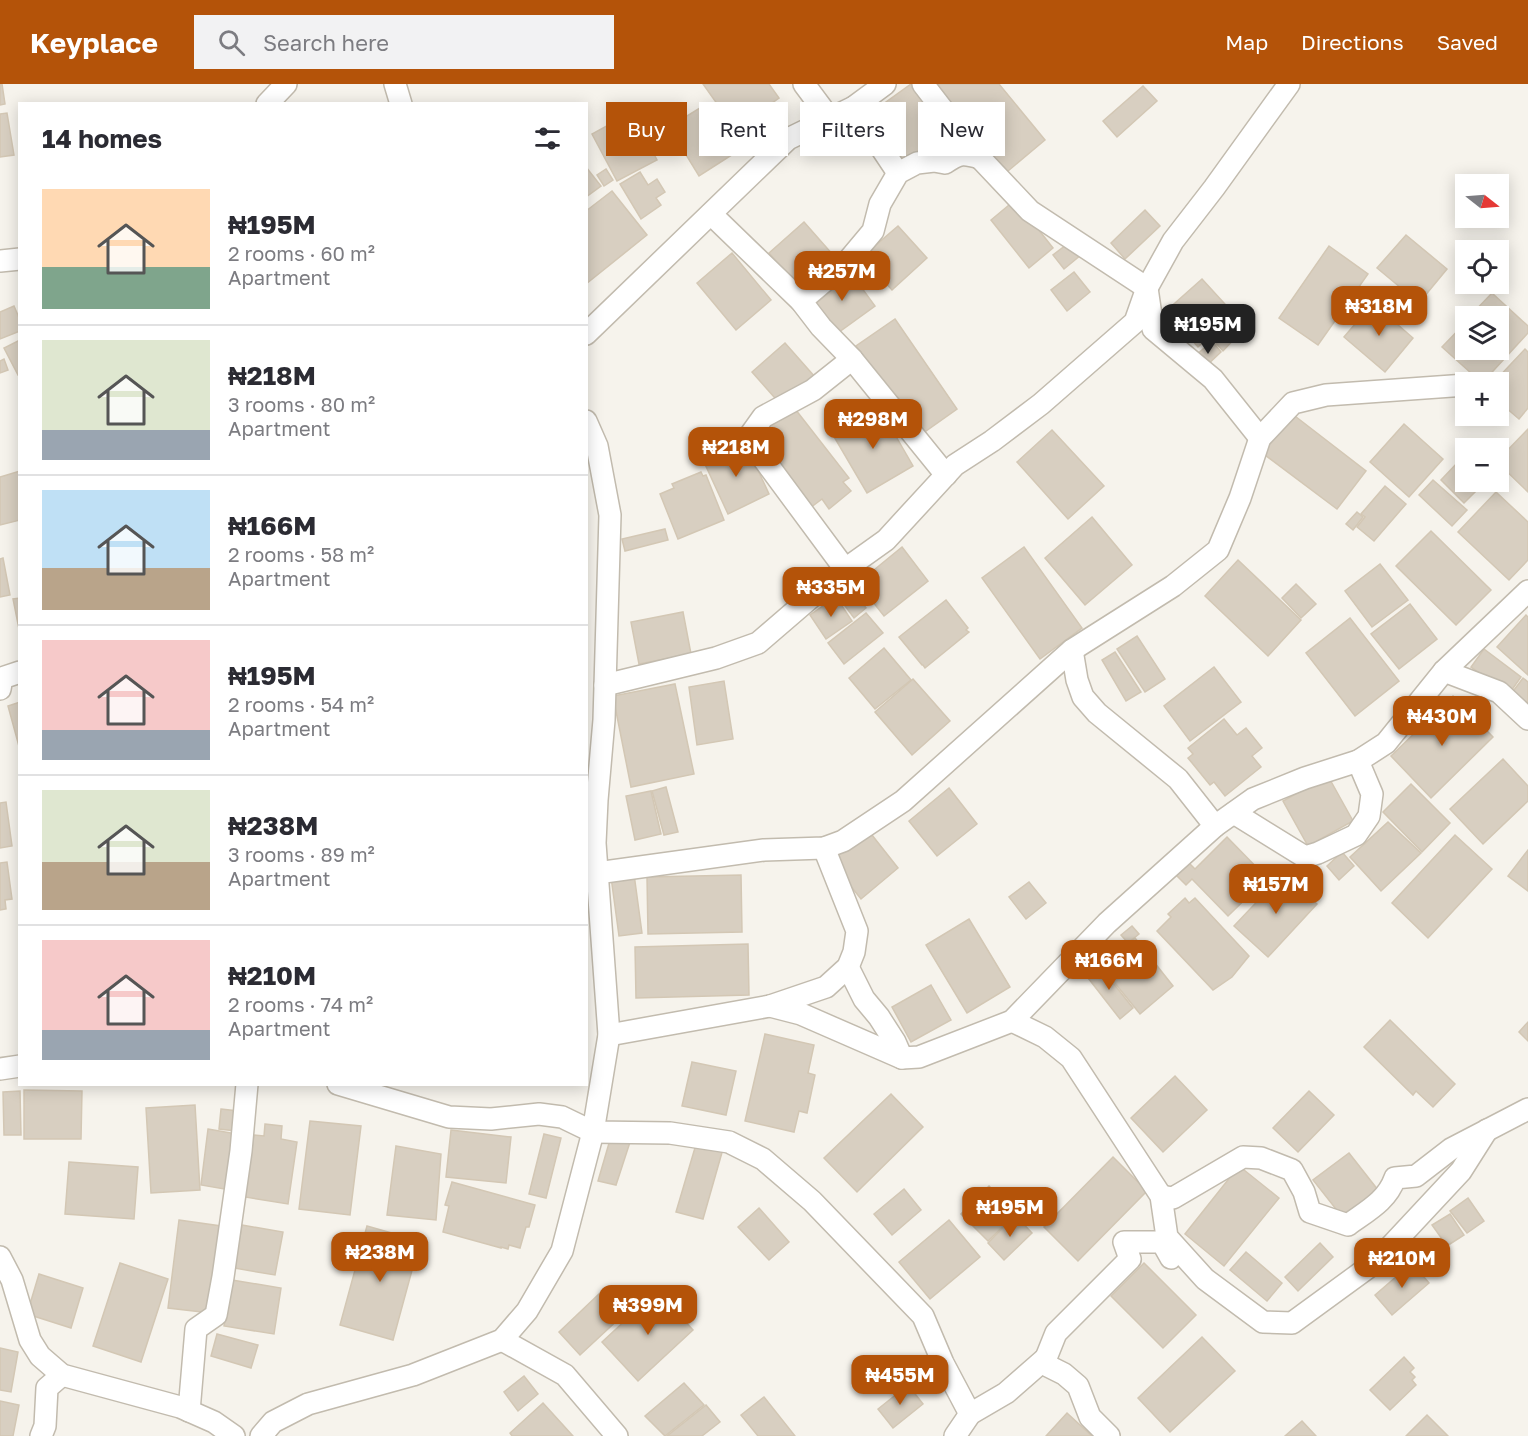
<!DOCTYPE html>
<html lang="en">
<head>
<meta charset="utf-8">
<style>
	:root { --surface:#fff; --page:#f2f2f3; --text:#2b2b33; --muted:#7c7c81; --line:#e1e1e2; --accent:#b45309 }
	body { margin:0; font-family:"Golos Text",sans-serif; background:var(--page); color:var(--text); height:100vh; display:flex; flex-direction:column; font-size:22px; white-space:nowrap }
	* { box-sizing:border-box; margin:0 }
	p { font-size:20px; color:var(--muted) }
	.icon { flex:none; width:33px; height:33px; fill:none; stroke:currentColor; stroke-width:2; stroke-linecap:round; stroke-linejoin:round }
	.map { position:relative; flex:1; overflow:hidden }
	.details { position:absolute; left:18px; top:18px; width:570px; height:984px; display:flex; flex-direction:column; background:var(--surface); border-radius:0px; box-shadow:0 3px 15px #0003 }
	.details>* { flex:none }
	.guide { position:absolute; left:606px; top:18px; width:570px; height:54px; display:flex; gap:12px }
	.needle { width:39px; rotate:107deg }
	.fabs { position:absolute; left:1455px; top:90px; display:grid; gap:12px }
	.fabs a { display:grid; place-items:center; width:54px; height:54px; border-radius:0px; background:var(--surface); box-shadow:0 3px 15px #0003; font-size:30px }
	.price { position:absolute; translate:-50% -51px; padding:0 14px; border-radius:12px; background:var(--accent); color:#fff; font-size:20px; line-height:39px; filter:drop-shadow(0 2px 3px #0008) }
	.price::after { content:''; position:absolute; left:50%; top:36px; width:18px; height:14px; margin-left:-9px; background:inherit; clip-path:polygon(0 0,100% 0,50% 100%) }
	.price.selected { background:#222; color:#fff }
	ul { padding:0; list-style:none }
	li { display:flex; align-items:center; gap:18px; height:150px; padding:0 24px }
	li+li { border-top:2px solid var(--line) }
	li span { display:grid; place-items:center; flex:none; width:168px; height:120px; border-radius:0px; color:#555 }
	li>.icon { margin-inline-start:auto }
	span .icon { width:72px; height:72px; fill:#fffc; stroke-width:1 }
	li b { font-size:26px }
	h2 { display:flex; justify-content:space-between; align-items:center; height:72px; padding:0 24px; font-size:26px }
	.tag { padding:0 21px; border-radius:0px; background:var(--surface); box-shadow:0 3px 15px #0003; font-size:21px; line-height:54px }
	.tag.selected { background:var(--accent); color:#fff }
	header { display:flex; align-items:center; gap:36px; box-sizing:border-box; height:84px; padding:0 30px; background:var(--accent); color:#fff }
	header strong { font-size:28px }
	nav { display:flex; gap:33px; margin-inline-start:auto; font-size:21px }
	.search { width:420px; height:54px; background:var(--page); display:flex; align-items:center; gap:15px; box-sizing:border-box; padding:0 21px; border-radius:0px; color:var(--muted); font-size:22px }
	.map>svg:first-child { display:block }
	.building { fill:#d8cfc1; stroke:#d3c7b4; stroke-width:1.5 }
	.lines { fill:none; stroke-linecap:round; stroke-linejoin:round }
	.street-casing { stroke:#c2bbae; stroke-width:24 }
	.street { stroke:#fff; stroke-width:21 }
</style>
</head>
<body>
<header>
<strong>Keyplace</strong>
<div class="search"><svg class="icon" aria-label="search" viewBox="0 0 24 24"><circle cx="10" cy="10" r="6"/><path d="M15 15l6 6"/></svg>Search here</div>
<nav><a>Map</a><a>Directions</a><a>Saved</a></nav>
</header>
<div class="map">
<svg width="1528" height="1352" viewBox="0 0 1528 1352">
	<rect width="100%" height="100%" fill="#f6f3ec"/>
	<!-- building -->
	<g class="building">
		<path d="M0,0H2L5,20L0,21Z"/>
		<path d="M703,0H769L779,14L735,45Z"/>
		<path d="M911,0H914L947,47L901,79L868,31Z"/>
		<path d="M926,0H999L1045,56L1002,92Z"/>
		<path d="M1143,2L1157,17L1117,53L1103,37Z"/>
		<path d="M708,19L738,67L699,92L669,43Z"/>
		<path d="M632,28L657,76L617,97L592,50Z"/>
		<path d="M7,29L14,71L0,73V30Z"/>
		<path d="M586,83L601,102L586,113Z"/>
		<path d="M606,85L613,96L604,102L597,91Z"/>
		<path d="M640,88L648,101L657,95L665,108L656,114L661,121L641,135L620,100Z"/>
		<path d="M612,107L647,151L586,200V127Z"/>
		<path d="M1015,116L1053,164L1029,184L991,136Z"/>
		<path d="M1145,126L1160,142L1125,175L1111,159Z"/>
		<path d="M804,138L841,180L805,211L769,169Z"/>
		<path d="M898,142L927,174L892,206L862,173Z"/>
		<path d="M1406,151L1447,185L1419,219L1377,184Z"/>
		<path d="M1070,158L1081,171L1064,185L1053,171Z"/>
		<path d="M1329,162L1368,190L1318,261L1279,234Z"/>
		<path d="M732,169L771,216L736,246L697,199Z"/>
		<path d="M848,185L875,222L835,251L808,214Z"/>
		<path d="M1074,188L1090,208L1067,227L1051,206Z"/>
		<path d="M1202,195L1234,230L1198,263L1166,227Z"/>
		<path d="M1492,209L1528,242V249L1483,298H1481L1442,263L1466,238V266H1498V232H1470Z"/>
		<path d="M1373,219L1413,254L1385,288L1344,253Z"/>
		<path d="M14,222L20,236V247L0,255V228Z"/>
		<path d="M895,235L957,325L919,352L856,262Z"/>
		<path d="M1228,241L1238,251L1223,267L1213,256Z"/>
		<path d="M20,256V290L18,291L4,264Z"/>
		<path d="M1212,257L1221,268L1204,284L1194,273Z"/>
		<path d="M785,259L815,293L782,322L752,288Z"/>
		<path d="M1525,265L1528,268V324L1519,335L1498,317V298H1494Z"/>
		<path d="M4,275L8,286L0,289V277Z"/>
		<path d="M792,321L849,394L843,398L851,407L829,425L822,415L810,424L754,351Z"/>
		<path d="M879,323L913,382L867,409L833,351Z"/>
		<path d="M1291,329L1366,387L1337,425L1261,368Z"/>
		<path d="M1404,340L1443,375L1409,413L1370,378Z"/>
		<path d="M1528,345V408L1498,379V376Z"/>
		<path d="M1052,346L1104,402L1068,435L1017,378Z"/>
		<path d="M745,358L769,410L728,430L704,378Z"/>
		<path d="M1458,378L1466,385V398H1478L1482,401L1464,419L1441,396Z"/>
		<path d="M20,387V436L0,441V393Z"/>
		<path d="M701,388L703,392L706,391L724,436L678,455L660,410L674,404L672,400Z"/>
		<path d="M1433,396L1467,426L1452,442L1419,411Z"/>
		<path d="M1385,402L1406,420L1374,457L1357,443L1365,433L1361,430Z"/>
		<path d="M1496,408L1528,438V476L1509,496L1458,448Z"/>
		<path d="M1357,428L1363,433L1353,446L1346,440Z"/>
		<path d="M1092,433L1132,481L1085,521L1045,474Z"/>
		<path d="M665,445L668,456L625,467L622,455Z"/>
		<path d="M1431,447L1491,506L1456,541L1396,482Z"/>
		<path d="M902,463L928,497L884,532L858,499Z"/>
		<path d="M1024,463L1082,544L1040,575L982,494Z"/>
		<path d="M3,474L10,511L0,513V475Z"/>
		<path d="M1238,476L1301,536L1268,572L1205,512Z"/>
		<path d="M1380,480L1408,516L1372,543L1345,507Z"/>
		<path d="M1296,500L1316,520L1301,534L1282,514Z"/>
		<path d="M849,501L866,524L854,534L836,510Z"/>
		<path d="M836,513L852,537L826,555L810,531Z"/>
		<path d="M20,514V550L13,515Z"/>
		<path d="M946,516L968,544L966,546L969,548L925,584L923,581H922L899,553Z"/>
		<path d="M1410,520L1437,555L1399,585L1371,550Z"/>
		<path d="M683,528L691,570L639,580L631,538Z"/>
		<path d="M866,529L883,549L844,580L828,559Z"/>
		<path d="M1526,531L1528,533V591L1497,563Z"/>
		<path d="M1350,534L1399,597L1355,632L1306,569Z"/>
		<path d="M1137,552L1165,595L1145,608L1117,565Z"/>
		<path d="M884,564L911,596L875,625L849,594Z"/>
		<path d="M1484,565L1521,593L1509,610L1471,583Z"/>
		<path d="M1115,568L1141,608L1126,617L1102,576Z"/>
		<path d="M1214,583L1241,618L1190,657L1164,622Z"/>
		<path d="M1523,594L1528,598V624L1511,610Z"/>
		<path d="M913,595L950,637L912,671L875,628Z"/>
		<path d="M724,597L733,655L697,661L689,603Z"/>
		<path d="M675,600L694,690L631,703L613,612Z"/>
		<path d="M1453,612L1493,653L1431,714L1391,672Z"/>
		<path d="M20,618V666L8,622Z"/>
		<path d="M1224,635L1237,651L1246,644L1262,664L1252,672L1261,683L1225,712L1214,698L1210,701L1188,674L1193,670L1188,664Z"/>
		<path d="M1503,675L1528,702V717L1483,760L1450,725Z"/>
		<path d="M1328,692L1353,737L1308,762L1283,717Z"/>
		<path d="M1411,700L1450,739L1422,768L1383,728Z"/>
		<path d="M666,703L678,748L664,751L652,707Z"/>
		<path d="M949,704L977,740L937,772L909,737Z"/>
		<path d="M651,707L661,750L635,756L626,712Z"/>
		<path d="M6,718L12,762L0,764V719Z"/>
		<path d="M1388,738L1421,769L1381,807L1350,773Z"/>
		<path d="M868,746L898,784L861,815L830,776Z"/>
		<path d="M1455,751L1492,785L1428,854L1392,819Z"/>
		<path d="M1227,753L1267,794L1228,832L1192,795L1186,801L1175,790L1188,778L1195,785Z"/>
		<path d="M1528,766V807L1508,792Z"/>
		<path d="M1342,768L1354,782L1339,796L1327,782Z"/>
		<path d="M7,778L12,815L5,816L6,825L0,826V779Z"/>
		<path d="M1284,789L1317,820L1268,873L1234,842Z"/>
		<path d="M634,790L642,849L619,852L611,793Z"/>
		<path d="M741,791L742,848L648,850L647,793Z"/>
		<path d="M1029,798L1046,819L1026,835L1009,813Z"/>
		<path d="M1185,814L1189,819L1195,814L1249,872L1232,893L1213,906L1157,847L1171,833L1168,830Z"/>
		<path d="M969,835L1010,903L967,929L926,861Z"/>
		<path d="M1132,842L1139,850L1128,859L1121,851Z"/>
		<path d="M1135,854L1173,902L1140,930L1101,882Z"/>
		<path d="M748,860L749,911L636,914L635,863Z"/>
		<path d="M1097,879L1133,924L1120,935L1085,890Z"/>
		<path d="M931,901L951,936L911,958L892,923Z"/>
		<path d="M1390,936L1455,1000L1433,1023L1416,1007L1413,1011L1364,963Z"/>
		<path d="M1528,938V957L1519,948Z"/>
		<path d="M765,950L814,961L808,989L815,991L807,1029L799,1027L794,1048L745,1037Z"/>
		<path d="M692,978L736,987L726,1031L682,1022Z"/>
		<path d="M1175,992L1207,1026L1163,1068L1131,1034Z"/>
		<path d="M24,1006L82,1007L81,1055H24Z"/>
		<path d="M20,1007L21,1051H4L3,1008Z"/>
		<path d="M1309,1007L1334,1031L1298,1068L1273,1044Z"/>
		<path d="M891,1010L923,1043L857,1108L824,1074Z"/>
		<path d="M195,1021L200,1106L151,1109L146,1024Z"/>
		<path d="M221,1025L238,1027L236,1047L219,1045Z"/>
		<path d="M310,1037L361,1042L350,1131L299,1125Z"/>
		<path d="M265,1040L282,1042L281,1055L297,1058L288,1120L245,1113L254,1051L264,1052Z"/>
		<path d="M614,1042L633,1049L616,1101L598,1097Z"/>
		<path d="M208,1045L237,1050L230,1106L201,1101Z"/>
		<path d="M451,1046L511,1053L506,1099L446,1093Z"/>
		<path d="M544,1050L561,1054L546,1114L529,1110Z"/>
		<path d="M697,1057L723,1065L703,1135L676,1128Z"/>
		<path d="M396,1062L441,1070L436,1136L387,1131Z"/>
		<path d="M1349,1069L1378,1106L1343,1134L1313,1096Z"/>
		<path d="M1113,1073L1147,1107L1078,1177L1044,1143Z"/>
		<path d="M69,1078L138,1083L134,1135L65,1130Z"/>
		<path d="M1239,1082L1279,1114L1224,1182L1185,1150Z"/>
		<path d="M452,1098L535,1121L529,1143H526L520,1164L509,1161L508,1165L501,1163V1164L443,1148L449,1122L445,1121Z"/>
		<path d="M989,1102L1016,1130L988,1157L961,1130Z"/>
		<path d="M904,1105L921,1126L892,1151L874,1130Z"/>
		<path d="M1468,1114L1484,1137L1467,1149L1450,1127Z"/>
		<path d="M759,1124L789,1158L769,1176L738,1143Z"/>
		<path d="M1450,1130L1464,1151L1447,1162L1432,1141Z"/>
		<path d="M1015,1131L1032,1149L1004,1176L988,1159Z"/>
		<path d="M179,1136L221,1142L210,1229L168,1224Z"/>
		<path d="M949,1136L980,1173L930,1215L899,1178Z"/>
		<path d="M242,1141L283,1148L275,1191L234,1184Z"/>
		<path d="M367,1142L420,1157L393,1256L340,1241Z"/>
		<path d="M1320,1159L1333,1173L1298,1207L1285,1193Z"/>
		<path d="M1246,1168L1282,1199L1267,1217L1230,1186Z"/>
		<path d="M120,1179L168,1195L141,1278L93,1262Z"/>
		<path d="M1144,1179L1196,1231L1163,1264L1111,1212Z"/>
		<path d="M1412,1179L1429,1199L1392,1231L1375,1211Z"/>
		<path d="M39,1190L83,1204L71,1244L27,1230Z"/>
		<path d="M232,1196L281,1204L274,1250L224,1242Z"/>
		<path d="M657,1207L693,1246L638,1297L602,1258Z"/>
		<path d="M601,1208L622,1232L580,1271L559,1248Z"/>
		<path d="M217,1250L258,1261L251,1284L211,1272Z"/>
		<path d="M1202,1253L1235,1287L1170,1348L1138,1314Z"/>
		<path d="M0,1264L18,1268L11,1308L0,1306Z"/>
		<path d="M1404,1273L1414,1284L1410,1288L1415,1293L1412,1296L1416,1301L1390,1326L1370,1306Z"/>
		<path d="M524,1292L538,1310L518,1327L504,1308Z"/>
		<path d="M684,1299L704,1321L665,1352L645,1332Z"/>
		<path d="M908,1301L923,1320L893,1344L878,1325Z"/>
		<path d="M764,1313L795,1352H758L741,1331Z"/>
		<path d="M0,1317L19,1321L13,1352H0Z"/>
		<path d="M543,1319L573,1352H512L510,1349Z"/>
		<path d="M706,1321L720,1338L702,1352H667Z"/>
		<path d="M1067,1329L1092,1352H1046Z"/>
		<path d="M1427,1331L1448,1352H1406Z"/>
		<path d="M1302,1337L1316,1352H1285Z"/>
	</g>
	<g class="lines">
		<defs>
			<g id="street">
				<path d="M395,0L401,20"/>
				<path d="M804,0L830,35"/>
				<path d="M923,0L980,74L1030,127L1147,204L1153,245L1213,295L1260,354"/>
				<path d="M267,20L286,0"/>
				<path d="M854,23L898,89"/>
				<path d="M711,130L801,217L821,243L852,275L946,391"/>
				<path d="M0,177L20,175"/>
				<path d="M801,217L847,178L873,147L880,120L898,89L917,79L934,77L945,79C960,69 963,69 980,74"/>
				<path d="M586,250L788,55L854,23L885,0"/>
				<path d="M845,485L748,354L763,333L813,306L852,275"/>
				<path d="M1072,566L1077,596L1083,613L1097,629L1178,695L1215,742"/>
				<path d="M1444,587L1499,608L1528,635"/>
				<path d="M605,601L716,574L758,559L837,491L886,456L955,381L992,357L1041,320L1135,238L1147,204L1173,157L1214,104L1289,0"/>
				<path d="M0,605L2,594L20,588"/>
				<path d="M1234,729L1305,773L1318,769L1356,751L1369,732L1372,710L1358,677"/>
				<path d="M597,789L764,766L824,764L843,757L903,717L1072,566L1173,502L1218,466L1240,414L1260,354L1293,319L1326,311L1466,301"/>
				<path d="M848,883L864,915L879,933L895,958L902,974"/>
				<path d="M770,922L801,930L902,974L919,973L1012,937L1107,839L1215,742L1253,715L1305,694L1358,677L1386,659L1444,587L1528,507"/>
				<path d="M1012,937L1045,953L1071,974L1161,1112L1167,1153L1205,1195L1263,1238L1292,1239L1377,1177L1461,1087L1487,1046"/>
				<path d="M609,951L770,922L826,903L848,883L854,868L857,847L824,764"/>
				<path d="M0,985L20,982"/>
				<path d="M338,1000L449,1033L491,1035L539,1030L562,1033L593,1048L670,1049L729,1058L763,1075L812,1117L923,1232L943,1279L970,1330"/>
				<path d="M1161,1112L1173,1114L1243,1073L1261,1074L1292,1086L1304,1108L1310,1128L1348,1141C1367,1127 1387,1117 1395,1094L1416,1092L1451,1065L1528,1025"/>
				<path d="M0,1173L12,1196L30,1256L40,1272L62,1291L180,1323L214,1338L234,1352"/>
				<path d="M502,1256L565,1291L617,1352"/>
				<path d="M1046,1274L1056,1249L1130,1175L1124,1158H1162L1171,1174"/>
				<path d="M189,1327L196,1245L216,1231L223,1193L241,1067L247,1000"/>
				<path d="M41,1352L45,1342L47,1304L62,1291"/>
				<path d="M261,1352L273,1338L308,1320L413,1291L502,1256L527,1227L562,1167L593,1048L609,951L595,759L597,716L604,636L610,431L597,362L586,337"/>
				<path d="M955,1352L970,1330L1006,1309L1046,1274L1048,1282L1064,1290L1078,1302L1090,1333L1109,1352"/>
			</g>
		</defs>
		<!-- street casing -->
		<use href="#street" class="street-casing"/>
		<!-- street -->
		<use href="#street" class="street"/>
	</g>
</svg>
<div class="fabs">
<a><svg class="needle" viewBox="-14 -14 28 28"><path d="M0-13l5 13h-10z" fill="#e53935"/><path d="M0 13l5-13h-10z" fill="#7c7c81"/></svg></a>
<a><svg class="icon" aria-label="locate" viewBox="0 0 24 24"><circle cx="12" cy="12" r="6"/><path d="M12 2v4M12 18v4M2 12h4M18 12h4"/></svg></a>
<a><svg class="icon" aria-label="layers" viewBox="0 0 24 24"><path d="M12 4l9 5-9 5-9-5zM3 14l9 5 9-5"/></svg></a>
<a>+</a>
<a>−</a>
</div>
<b class="price" style="left:842px;top:218px">₦257M</b>
<b class="price" style="left:1379px;top:253px">₦318M</b>
<b class="price selected" style="left:1208px;top:271px">₦195M</b>
<b class="price" style="left:873px;top:366px">₦298M</b>
<b class="price" style="left:736px;top:394px">₦218M</b>
<b class="price" style="left:831px;top:534px">₦335M</b>
<b class="price" style="left:1442px;top:663px">₦430M</b>
<b class="price" style="left:1276px;top:831px">₦157M</b>
<b class="price" style="left:1109px;top:907px">₦166M</b>
<b class="price" style="left:1010px;top:1154px">₦195M</b>
<b class="price" style="left:380px;top:1199px">₦238M</b>
<b class="price" style="left:1402px;top:1205px">₦210M</b>
<b class="price" style="left:648px;top:1252px">₦399M</b>
<b class="price" style="left:900px;top:1322px">₦455M</b>
<div class="guide">
<a class="tag selected">Buy</a>
<a class="tag">Rent</a>
<a class="tag">Filters</a>
<a class="tag">New</a>
</div>
<section class="details">
<h2>14 homes<svg class="icon" aria-label="filters" viewBox="0 0 24 24"><path d="M4 7h16M4 17h16"/><circle cx="9" cy="7" r="2"/><circle cx="15" cy="17" r="2"/></svg></h2>
<ul>
<li><span style="background:linear-gradient(#ffd9b3 65%,#7fa58c 0)"><svg class="icon" aria-label="home" viewBox="0 0 24 24"><path d="M3 11l9-7 9 7M6 9v11h12V9"/></svg></span><div><b>₦195M</b><p>2 rooms · 60 m²</p><p>Apartment</p></div></li>
<li><span style="background:linear-gradient(#dfe7d0 75%,#9aa5b1 0)"><svg class="icon" aria-label="home" viewBox="0 0 24 24"><path d="M3 11l9-7 9 7M6 9v11h12V9"/></svg></span><div><b>₦218M</b><p>3 rooms · 80 m²</p><p>Apartment</p></div></li>
<li><span style="background:linear-gradient(#bfe0f5 65%,#b9a48a 0)"><svg class="icon" aria-label="home" viewBox="0 0 24 24"><path d="M3 11l9-7 9 7M6 9v11h12V9"/></svg></span><div><b>₦166M</b><p>2 rooms · 58 m²</p><p>Apartment</p></div></li>
<li><span style="background:linear-gradient(#f6c9c9 75%,#9aa5b1 0)"><svg class="icon" aria-label="home" viewBox="0 0 24 24"><path d="M3 11l9-7 9 7M6 9v11h12V9"/></svg></span><div><b>₦195M</b><p>2 rooms · 54 m²</p><p>Apartment</p></div></li>
<li><span style="background:linear-gradient(#dfe7d0 60%,#b9a48a 0)"><svg class="icon" aria-label="home" viewBox="0 0 24 24"><path d="M3 11l9-7 9 7M6 9v11h12V9"/></svg></span><div><b>₦238M</b><p>3 rooms · 89 m²</p><p>Apartment</p></div></li>
<li><span style="background:linear-gradient(#f6c9c9 75%,#9aa5b1 0)"><svg class="icon" aria-label="home" viewBox="0 0 24 24"><path d="M3 11l9-7 9 7M6 9v11h12V9"/></svg></span><div><b>₦210M</b><p>2 rooms · 74 m²</p><p>Apartment</p></div></li>
</ul>
</section>
</div>
</body>
</html>
